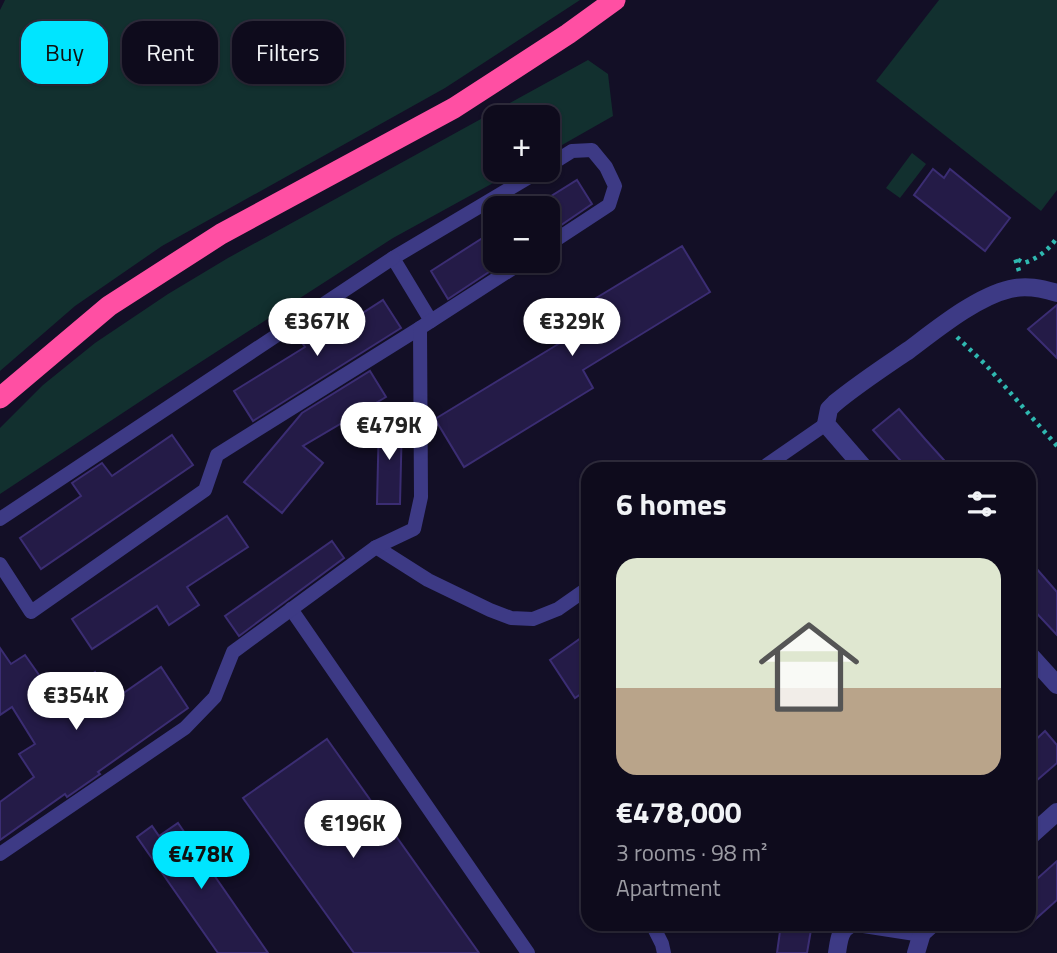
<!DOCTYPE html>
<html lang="en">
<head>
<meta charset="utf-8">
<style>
	:root { --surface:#0e0b1c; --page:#1c1929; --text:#f1f3f6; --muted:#9b9ba3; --line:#2e2b3b; --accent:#00e5ff }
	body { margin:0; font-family:"Titillium Web",sans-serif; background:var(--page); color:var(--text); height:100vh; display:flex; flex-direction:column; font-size:26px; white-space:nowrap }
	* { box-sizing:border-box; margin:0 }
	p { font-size:23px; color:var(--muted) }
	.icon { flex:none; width:38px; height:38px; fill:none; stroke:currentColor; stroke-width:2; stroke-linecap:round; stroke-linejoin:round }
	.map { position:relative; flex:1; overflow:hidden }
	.panel { position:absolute; left:581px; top:462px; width:455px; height:469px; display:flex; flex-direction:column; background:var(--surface); border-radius:21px; box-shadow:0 2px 5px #0004,0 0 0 2px var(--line) }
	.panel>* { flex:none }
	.guide { position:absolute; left:21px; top:21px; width:455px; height:63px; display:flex; gap:14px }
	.tools { position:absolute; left:483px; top:105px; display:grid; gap:14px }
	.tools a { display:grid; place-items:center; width:77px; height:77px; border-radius:14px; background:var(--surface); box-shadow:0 2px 5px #0004,0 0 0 2px var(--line); font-size:35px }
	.price { position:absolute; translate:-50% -60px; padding:0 16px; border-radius:24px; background:#fff; color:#222; font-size:23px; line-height:46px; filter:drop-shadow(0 2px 4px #0008) }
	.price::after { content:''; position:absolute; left:50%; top:42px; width:21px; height:16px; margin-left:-10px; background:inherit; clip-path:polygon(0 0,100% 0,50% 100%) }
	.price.on { background:var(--accent); color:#111 }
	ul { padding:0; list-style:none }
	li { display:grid; align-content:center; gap:14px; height:371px; padding:0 35px }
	li span { display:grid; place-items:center; height:217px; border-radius:21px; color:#555 }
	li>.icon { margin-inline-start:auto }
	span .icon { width:126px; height:126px; fill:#fffc; stroke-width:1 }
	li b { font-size:30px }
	h2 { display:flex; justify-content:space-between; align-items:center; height:84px; padding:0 35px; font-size:30px }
	.tag { padding:0 24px; border-radius:21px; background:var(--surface); box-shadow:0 2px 5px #0004,0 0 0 2px var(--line); font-size:24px; line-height:63px }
	.tag.on { background:var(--accent); color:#111 }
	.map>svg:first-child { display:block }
	.green { fill:#12302f }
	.building { fill:#241b47; stroke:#3b2d73; stroke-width:2 }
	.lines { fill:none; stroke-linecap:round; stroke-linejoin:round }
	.path { stroke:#2fb8b0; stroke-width:4.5; stroke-dasharray:3.5 5; stroke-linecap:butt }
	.lane { stroke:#3d3a85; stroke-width:14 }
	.street { stroke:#3d3a85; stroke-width:18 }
	.highway { stroke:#ff4fa3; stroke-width:21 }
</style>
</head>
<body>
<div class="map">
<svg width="1057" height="953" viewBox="0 0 1057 953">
	<rect width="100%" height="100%" fill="#130f26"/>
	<!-- green -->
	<g class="green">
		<path d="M5,0H580L445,88L162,246L75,306L0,371V10Z"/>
		<path d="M939,0H1057V190L1041,211L876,81Z"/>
		<path d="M588,60L608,74L613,116L548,153V117H495V170H517L393,238L162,387L0,494V428L43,385L95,343L168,294L228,258Z"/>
		<path d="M912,153L926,164L900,198L886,188Z"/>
	</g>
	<!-- building -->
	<g class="building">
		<path d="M933,169L944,178L950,169L1010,218L985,251L914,195Z"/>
		<path d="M577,180L592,204L548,234V198Z"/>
		<path d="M495,230V268L448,299L431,271Z"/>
		<path d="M682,246L710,292L583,370L593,388L464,467L435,419L583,329L573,312Z"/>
		<path d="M383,300L401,328L253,421L234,391L305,347L297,335L327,316L336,330Z"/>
		<path d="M1057,305V358L1028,329Z"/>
		<path d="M370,371L386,397L303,446L323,463L282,513L244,482L302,413Z"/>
		<path d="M899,409L925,439L952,469H908L873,430Z"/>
		<path d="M379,420H402L400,504H377Z"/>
		<path d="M172,435L193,465L41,569L20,538L81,496L72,483L102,463L112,476Z"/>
		<path d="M227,516L248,547L187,587L199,605L169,625L157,606L92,649L72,619Z"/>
		<path d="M332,541L344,558L239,636L225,616Z"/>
		<path d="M1029,560L1057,592V635L1029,605Z"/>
		<path d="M588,633V689L575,698L550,660Z"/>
		<path d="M0,648L11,664L25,655L56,699L95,672L112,701L161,667L188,708L98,772L100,774L67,797L65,794L0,840V802L34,777L19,754L35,744L12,707L0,715Z"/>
		<path d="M1045,731L1057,745V763L1029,787V746Z"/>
		<path d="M327,739L479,953H354L243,798Z"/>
		<path d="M178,823L268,953H218L137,837L152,826L159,836Z"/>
		<path d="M1057,861V900L1029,925V886Z"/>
		<path d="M781,924H812L807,953H777Z"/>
	</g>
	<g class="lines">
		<!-- path -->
		<g class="path">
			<path d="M1019,271L1015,258L1024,263C1039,258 1048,250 1057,238"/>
			<path d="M957,337L986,365L1057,446"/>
		</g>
		<!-- lane -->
		<g class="lane">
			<path d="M548,166L572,151L592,150L606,167L615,186L609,205L548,245"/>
			<path d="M431,321L393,258L541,170"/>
			<path d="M761,469L826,424"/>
			<path d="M0,519L393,258"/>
			<path d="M376,547L428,580L490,610L511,618L533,619L558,609L588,588"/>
			<path d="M0,564L31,612L205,490L217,455L420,328"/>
			<path d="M291,609L528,953"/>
			<path d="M0,854L185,728L215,697L233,652L376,547L414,529L421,497L420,328L524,261"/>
			<path d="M652,924L662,944L664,953"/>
		</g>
		<!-- street -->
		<g class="street">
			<path d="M865,469L826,424L829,409L835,403C858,384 884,367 909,350C937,329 976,297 1010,289C1026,285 1041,288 1057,293"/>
			<path d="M1029,654L1057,685"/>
			<path d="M1029,837L1057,812"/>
			<path d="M864,924L922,933"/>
			<path d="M837,953C839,941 839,930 851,924"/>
			<path d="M916,953L922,933L932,924"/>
		</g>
		<!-- highway -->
		<path class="highway" d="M0,398L109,306L221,234L454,108L568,34L615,0"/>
	</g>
</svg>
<div class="tools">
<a>+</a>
<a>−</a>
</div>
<b class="price" style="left:317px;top:358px">€367K</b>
<b class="price" style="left:572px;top:358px">€329K</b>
<b class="price" style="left:389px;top:462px">€479K</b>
<b class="price" style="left:76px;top:732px">€354K</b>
<b class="price" style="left:353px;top:860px">€196K</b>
<b class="price on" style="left:201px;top:891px">€478K</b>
<div class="guide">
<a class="tag on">Buy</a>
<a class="tag">Rent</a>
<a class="tag">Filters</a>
</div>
<section class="panel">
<h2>6 homes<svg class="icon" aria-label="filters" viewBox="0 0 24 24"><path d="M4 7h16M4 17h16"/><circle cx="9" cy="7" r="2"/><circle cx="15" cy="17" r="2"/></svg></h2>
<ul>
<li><span style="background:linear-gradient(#dfe7d0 60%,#b9a48a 0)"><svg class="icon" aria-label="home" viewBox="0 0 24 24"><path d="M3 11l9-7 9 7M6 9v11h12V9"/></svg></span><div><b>€478,000</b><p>3 rooms · 98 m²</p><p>Apartment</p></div></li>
</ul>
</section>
</div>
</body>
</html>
